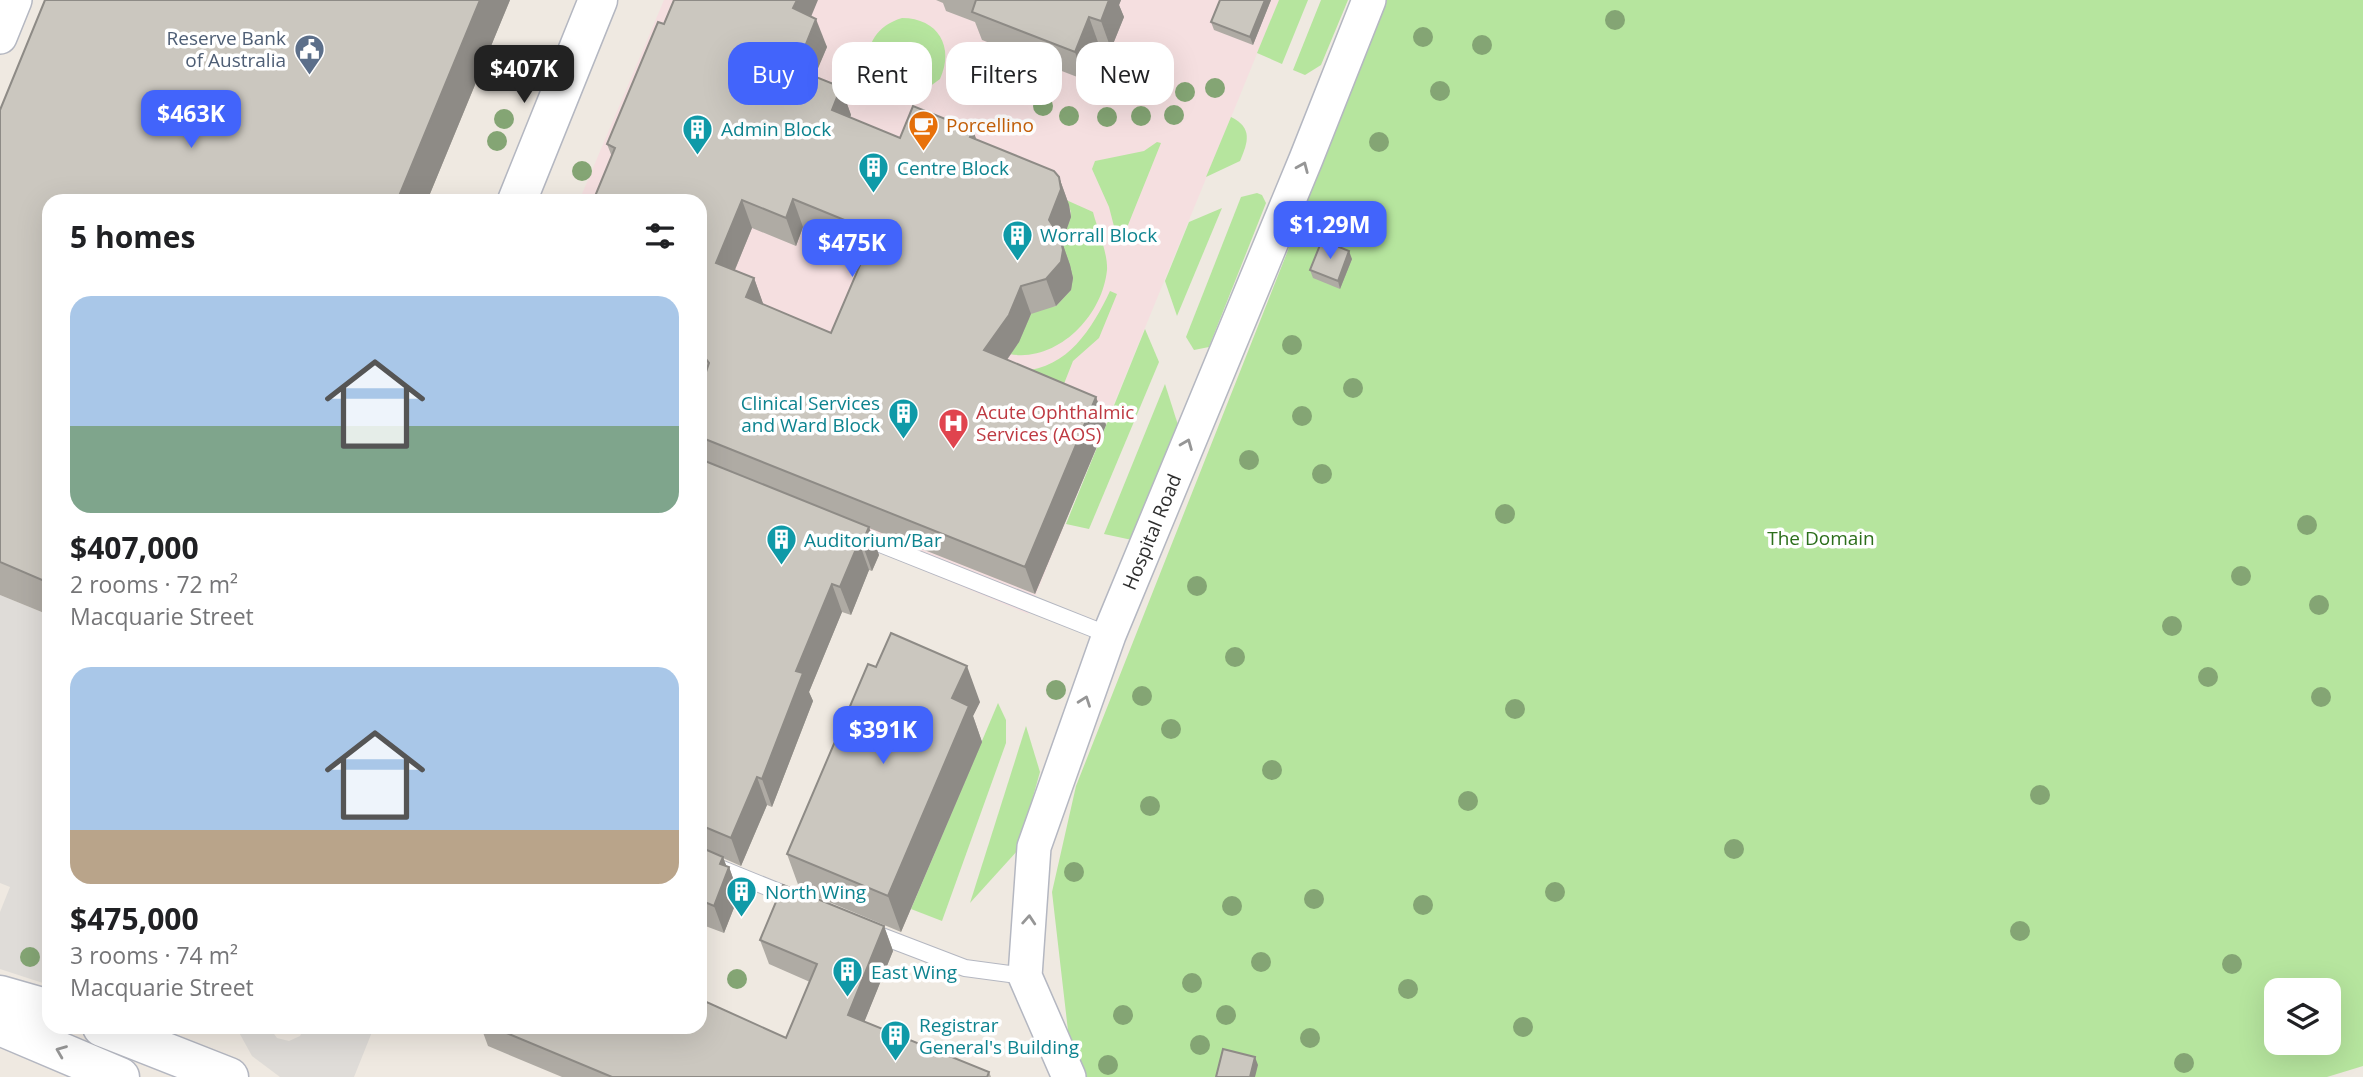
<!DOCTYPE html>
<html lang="en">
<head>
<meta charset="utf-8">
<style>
	:root { --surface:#fff; --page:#f6f6f6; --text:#202124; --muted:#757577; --accent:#4264fb }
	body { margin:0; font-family:"Open Sans",sans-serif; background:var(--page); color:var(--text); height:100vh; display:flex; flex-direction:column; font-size:26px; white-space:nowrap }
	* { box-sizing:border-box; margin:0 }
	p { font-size:23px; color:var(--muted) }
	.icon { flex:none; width:38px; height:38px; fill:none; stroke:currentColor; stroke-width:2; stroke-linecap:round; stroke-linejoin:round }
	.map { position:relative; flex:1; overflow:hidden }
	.side { position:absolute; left:42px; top:194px; width:665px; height:840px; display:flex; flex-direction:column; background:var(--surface); border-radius:21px; box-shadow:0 7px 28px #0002 }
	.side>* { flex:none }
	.banner { position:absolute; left:728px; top:42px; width:665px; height:63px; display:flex; gap:14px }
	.fabs { position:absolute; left:2264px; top:978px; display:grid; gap:14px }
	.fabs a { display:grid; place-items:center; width:77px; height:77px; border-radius:14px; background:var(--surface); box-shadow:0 7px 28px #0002; font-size:35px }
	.price { position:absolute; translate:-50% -60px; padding:0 16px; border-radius:14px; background:var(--accent); color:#fff; font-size:23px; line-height:46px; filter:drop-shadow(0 2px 4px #0008) }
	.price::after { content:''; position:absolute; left:50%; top:42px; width:21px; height:16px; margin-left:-10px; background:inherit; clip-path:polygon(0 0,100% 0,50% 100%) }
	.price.active { background:#222; color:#fff }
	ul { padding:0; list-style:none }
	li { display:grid; align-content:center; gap:14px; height:371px; padding:0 28px }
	li span { display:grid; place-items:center; height:217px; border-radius:21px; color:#555 }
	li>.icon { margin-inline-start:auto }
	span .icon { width:126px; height:126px; fill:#fffc; stroke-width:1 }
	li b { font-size:30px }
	h2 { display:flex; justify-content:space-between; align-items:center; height:84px; padding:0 28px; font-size:30px }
	.tag { padding:0 24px; border-radius:21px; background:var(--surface); box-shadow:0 7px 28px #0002; font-size:24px; line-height:63px }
	.tag.active { background:var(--accent); color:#fff }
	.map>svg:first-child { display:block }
	.medical { fill:#f5dfe0 }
	.green { fill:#b6e59e; fill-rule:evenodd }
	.plaza { fill:#dfdcd8 }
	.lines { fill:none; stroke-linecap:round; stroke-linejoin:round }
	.service-casing { stroke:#b4b7c1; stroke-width:18 }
	.minor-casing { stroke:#b4b7c1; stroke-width:36 }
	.secondary-casing { stroke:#b4b7c1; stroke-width:41 }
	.service { stroke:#fff; stroke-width:16 }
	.minor { stroke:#fff; stroke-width:33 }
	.secondary { stroke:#fff; stroke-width:38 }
	.tree { fill:#84a574 }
	.wall { fill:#afaba4; fill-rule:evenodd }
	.shaded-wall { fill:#8e8b86 }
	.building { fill:#cbc7bf; stroke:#8e8b86; stroke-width:2; fill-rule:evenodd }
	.oneway { stroke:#969696 }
	.labels { text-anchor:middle; stroke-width:7; stroke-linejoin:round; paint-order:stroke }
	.service-label { font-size:19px; fill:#4e5e75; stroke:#fff; text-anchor:end }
	.food-label { font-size:19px; fill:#c56008; stroke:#fff; text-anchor:start }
	.culture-label { font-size:19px; fill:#0d838f; stroke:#fff; text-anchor:start }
	.health-label { font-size:19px; fill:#be3a42; stroke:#fff; text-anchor:start }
	.street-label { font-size:19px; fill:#2e2e2e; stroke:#fff }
	.park-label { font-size:19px; fill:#2c6e1b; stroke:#fff }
</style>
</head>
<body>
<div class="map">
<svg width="2363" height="1077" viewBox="0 0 2363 1077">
	<rect width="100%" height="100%" fill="#efe9e1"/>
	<!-- medical -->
	<path class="medical" d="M664,0H1279L1028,614L700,478V201H579Z"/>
	<!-- green -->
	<g class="green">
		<path d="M1279,0H1308L1282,64L1257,53Z"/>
		<path d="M1321,0H1348L1321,65L1305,75L1293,70Z"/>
		<path d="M1387,0H2363V1066L2327,1077H1083L1070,1048L1052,892L1076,786ZM2277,990H2329V1043H2277Z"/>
		<path d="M902,18C938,18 955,47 940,79L918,95C864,98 849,34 902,18ZM904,43L914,44L923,55L922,64L910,73L900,71L894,64L895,49Z"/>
		<path d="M1231,117C1253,128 1248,142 1240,161L1206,177Z"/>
		<path d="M1157,142L1161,143L1122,240L1117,238L1109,207L1092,169L1095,161L1144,151Z"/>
		<path d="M1257,193L1262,195L1266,203L1209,347L1194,350L1186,337L1241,197Z"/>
		<path d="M1064,199L1093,212C1097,228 1108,253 1107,270C1102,320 1051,368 1001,352L1014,349L1033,310L1056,306L1071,290C1067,279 1059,264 1059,252C1058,232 1082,218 1064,199Z"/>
		<path d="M1222,208L1177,316L1165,281L1189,222Z"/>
		<path d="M1110,291L1117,294L1099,338L1073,361L1056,404L1022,371C1068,368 1092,329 1110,291Z"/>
		<path d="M1145,329L1159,362L1089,529L1066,524Z"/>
		<path d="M1165,384L1178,425L1132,540L1104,534Z"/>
		<path d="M998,703L1006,720V743L942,921L911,909Z"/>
		<path d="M1026,726L1040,772L1018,850L970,903Z"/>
	</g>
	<!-- plaza -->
	<g class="plaza">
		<path d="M0,595L49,615V985L0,969V912L10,887L0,883Z"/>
		<path d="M236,1027H269L277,1038L289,1041L300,1036L305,1027H374L354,1077H280L252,1056Z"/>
	</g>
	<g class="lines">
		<defs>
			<g id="service">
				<path d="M855,534L1109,635"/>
				<path d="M700,860L799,900"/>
				<path d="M871,932L965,968L1025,976"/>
			</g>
			<g id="minor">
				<path d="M0,37L15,0"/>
				<path id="s1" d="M1069,1077L1025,976L1034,847L1109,635L1306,159L1369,0"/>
			</g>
			<g id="secondary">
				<path d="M517,201L598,0"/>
				<path d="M0,995L49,1009"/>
				<path d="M0,1026L120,1077"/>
				<path d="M102,1027L229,1077"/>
			</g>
		</defs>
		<!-- service casing -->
		<use href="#service" class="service-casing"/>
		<!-- minor casing -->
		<use href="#minor" class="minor-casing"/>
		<!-- secondary casing -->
		<use href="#secondary" class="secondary-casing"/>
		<!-- service -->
		<use href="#service" class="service"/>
		<!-- minor -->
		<use href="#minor" class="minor"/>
		<!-- secondary -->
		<use href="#secondary" class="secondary"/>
	</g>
	<!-- trees -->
	<g class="tree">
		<circle cx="1615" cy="20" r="10"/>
		<circle cx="1423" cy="37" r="10"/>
		<circle cx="1482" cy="45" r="10"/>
		<circle cx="1215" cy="88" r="10"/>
		<circle cx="1440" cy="91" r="10"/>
		<circle cx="1185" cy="92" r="10"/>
		<circle cx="1043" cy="106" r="10"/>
		<circle cx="1174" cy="115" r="10"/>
		<circle cx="1069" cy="116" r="10"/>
		<circle cx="1141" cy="116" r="10"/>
		<circle cx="1107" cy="117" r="10"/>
		<circle cx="504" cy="119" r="10"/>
		<circle cx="497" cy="141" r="10"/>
		<circle cx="1379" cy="142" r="10"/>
		<circle cx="582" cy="171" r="10"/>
		<circle cx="1292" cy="345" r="10"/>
		<circle cx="1353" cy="388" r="10"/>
		<circle cx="1302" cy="416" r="10"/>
		<circle cx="1249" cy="460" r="10"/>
		<circle cx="1322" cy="474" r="10"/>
		<circle cx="1505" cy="514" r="10"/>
		<circle cx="2307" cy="525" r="10"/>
		<circle cx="2241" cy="576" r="10"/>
		<circle cx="1197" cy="586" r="10"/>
		<circle cx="2319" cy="605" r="10"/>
		<circle cx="2172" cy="626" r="10"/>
		<circle cx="1235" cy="657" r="10"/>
		<circle cx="2208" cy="677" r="10"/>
		<circle cx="1056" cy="690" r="10"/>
		<circle cx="1142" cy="696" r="10"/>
		<circle cx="2321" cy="697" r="10"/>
		<circle cx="1515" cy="709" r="10"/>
		<circle cx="1171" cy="729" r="10"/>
		<circle cx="1272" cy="770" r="10"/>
		<circle cx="2040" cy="795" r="10"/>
		<circle cx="1468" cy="801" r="10"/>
		<circle cx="1150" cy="806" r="10"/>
		<circle cx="1734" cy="849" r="10"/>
		<circle cx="1074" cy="872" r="10"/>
		<circle cx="1555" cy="892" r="10"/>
		<circle cx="1314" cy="899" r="10"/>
		<circle cx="1423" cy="905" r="10"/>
		<circle cx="1232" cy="906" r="10"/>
		<circle cx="2020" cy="931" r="10"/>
		<circle cx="30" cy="957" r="10"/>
		<circle cx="1261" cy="962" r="10"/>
		<circle cx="2232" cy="964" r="10"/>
		<circle cx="737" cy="979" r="10"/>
		<circle cx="1192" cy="983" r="10"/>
		<circle cx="1408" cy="989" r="10"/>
		<circle cx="1123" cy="1015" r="10"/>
		<circle cx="1226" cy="1015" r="10"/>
		<circle cx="1523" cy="1027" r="10"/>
		<circle cx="1310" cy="1038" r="10"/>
		<circle cx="1200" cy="1045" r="10"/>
		<circle cx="2184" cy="1063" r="10"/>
		<circle cx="1108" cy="1065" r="10"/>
	</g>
	<!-- wall -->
	<g class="wall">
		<path d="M45,0H510L427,201H49V615L0,595V110Z"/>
		<path d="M936,0H1121L1119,5L1124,17L1111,49L1099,45L1085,80L982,40L975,22L946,11L943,3Z"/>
		<path d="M1220,0H1271L1253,45L1214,30L1211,22Z"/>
		<path d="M811,17L827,47L814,76L841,87L851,115L850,117L900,138L973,130L976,140L1059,177L1069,205L1071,217L1062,242L1070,265L1073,278L1071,290L1056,306L1031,314L1019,342L1007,360L1096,397L1106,425L1035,594L869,528L879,555L872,571L869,570L851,615L842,612L809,692L813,701L772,807L767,805L741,866L723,858L726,866L729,867L739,895L724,933L700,924V201L612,157L607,144L664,24ZM803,227L866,253L831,333L763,304L754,278L735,270L752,228L796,246Z"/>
		<path d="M1352,259L1340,289L1313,278L1310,270Z"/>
		<path d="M876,667L980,702L973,716L982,742L901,932L800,890L787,854Z"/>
		<path d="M884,926L893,951L864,1022L989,1072L991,1077H562L488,1046L481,1027H700L786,1038L810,982L769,964L760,940Z"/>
	</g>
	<!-- shaded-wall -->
	<g class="shaded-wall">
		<path d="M480,0H510L427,201H397Z"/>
		<path d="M797,0H818L803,36L793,8Z"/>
		<path d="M1109,0H1121L1119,5L1124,17L1111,49L1101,21Z"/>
		<path d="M1265,0H1271L1253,45L1250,37Z"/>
		<path d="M1089,17L1099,45L1085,80L1075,52Z"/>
		<path d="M816,19L827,47L806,97L796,69Z"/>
		<path d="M841,87L851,115L842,137L832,110Z"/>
		<path d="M973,130L983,158L970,137Z"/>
		<path d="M1059,177L1069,205L1071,217L1062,242L1070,265L1073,278L1071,290L1056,306L1046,279L1049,220Z"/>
		<path d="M793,199L803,227L796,246L786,218Z"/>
		<path d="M742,200L752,228L726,291L716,263Z"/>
		<path d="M1349,251L1352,259L1340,289L1338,281Z"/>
		<path d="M754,278L764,306L746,297Z"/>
		<path d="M1021,286L1031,314L1019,342L994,378L984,350Z"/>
		<path d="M700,375L703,383L700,391Z"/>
		<path d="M1096,397L1106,425L1035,594L1025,567Z"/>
		<path d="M869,527L879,555L872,571L862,543Z"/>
		<path d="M859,542L869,570L851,615L840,587Z"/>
		<path d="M832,584L842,612L809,692L813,701L772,807L762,779L796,671Z"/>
		<path d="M967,666L980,702L973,716L982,742L901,932L888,896L952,698Z"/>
		<path d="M757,777L767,805L741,866L731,838Z"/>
		<path d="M723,857L728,870L729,867L739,895L724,933L714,906L720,864Z"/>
		<path d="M884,926L893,951L857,1040L848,1015Z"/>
		<path d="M1255,1057L1258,1065L1255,1077H1250Z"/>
	</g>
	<!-- building -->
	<g class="building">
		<path d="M45,0H480L397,201H49V583L0,562V110Z"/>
		<path d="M674,0H797L793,8L816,19L796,69L841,87L832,110L900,138L913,106L973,130L970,137L1054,171L1059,177L1061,189L1049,220L1060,237L1063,250L1061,262L1046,279L1021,286L1009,315L984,350L1096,397L1025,567L700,437V390L709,363L703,355H700V201H593L615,148L607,144L658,22L664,24ZM793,199L874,232L831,333L746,297L754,278L716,263L742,200L786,218Z"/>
		<path d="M976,0H1109L1101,21L1089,17L1075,52L972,12Z"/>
		<path d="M1220,0H1265L1250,37L1211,22Z"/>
		<path d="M1322,240L1349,251L1338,281L1310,270Z"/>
		<path d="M700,459L869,527L862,543L859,542L840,587L832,584L796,671L803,673L762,779L757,777L731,838L700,825V511L701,508L700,507Z"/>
		<path d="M891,633L967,666L952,698L969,706L888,896L787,854L868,664L876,667Z"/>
		<path d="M700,847L723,857L720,864L729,867L714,906L700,900Z"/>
		<path d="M783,885L884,926L848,1015L989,1072L987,1077H612L492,1027H700V999L786,1038L817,964L760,940Z"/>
		<path d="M1223,1049L1255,1057L1250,1077H1216Z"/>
	</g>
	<!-- one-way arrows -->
	<defs><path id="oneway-chevron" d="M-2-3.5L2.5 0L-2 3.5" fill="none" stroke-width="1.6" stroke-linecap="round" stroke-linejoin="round" transform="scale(1.75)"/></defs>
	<g class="oneway">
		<use href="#oneway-chevron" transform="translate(1303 167) rotate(-67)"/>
		<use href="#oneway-chevron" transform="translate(1187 444) rotate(-68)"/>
		<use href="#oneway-chevron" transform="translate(1085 701) rotate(-70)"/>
		<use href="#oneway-chevron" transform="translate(1029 920) rotate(-86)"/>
		<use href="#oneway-chevron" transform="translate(61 1051) rotate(-158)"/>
	</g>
	<!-- icons -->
	<defs>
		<symbol id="civic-pin" viewBox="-11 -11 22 30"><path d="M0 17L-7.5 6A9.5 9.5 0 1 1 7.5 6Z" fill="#5c6f8a" stroke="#fff"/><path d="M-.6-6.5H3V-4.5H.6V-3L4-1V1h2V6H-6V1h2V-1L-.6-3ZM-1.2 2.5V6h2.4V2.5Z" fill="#fff"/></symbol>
		<symbol id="cafe-pin" viewBox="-11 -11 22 30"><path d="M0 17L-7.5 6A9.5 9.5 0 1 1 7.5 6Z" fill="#e8710a" stroke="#fff"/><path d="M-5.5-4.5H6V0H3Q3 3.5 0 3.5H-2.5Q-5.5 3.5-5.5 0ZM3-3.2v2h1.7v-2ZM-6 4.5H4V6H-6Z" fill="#fff"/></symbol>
		<symbol id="building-pin" viewBox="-11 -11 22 30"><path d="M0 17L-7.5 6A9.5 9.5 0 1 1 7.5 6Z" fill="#0f9aa8" stroke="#fff"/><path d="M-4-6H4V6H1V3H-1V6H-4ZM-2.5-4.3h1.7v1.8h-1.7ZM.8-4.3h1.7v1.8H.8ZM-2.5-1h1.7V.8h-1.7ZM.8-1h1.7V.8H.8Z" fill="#fff"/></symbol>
		<symbol id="hospital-pin" viewBox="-11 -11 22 30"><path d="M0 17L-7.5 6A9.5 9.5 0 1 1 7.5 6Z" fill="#e0444e" stroke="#fff"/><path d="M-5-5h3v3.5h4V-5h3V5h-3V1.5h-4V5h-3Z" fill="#fff"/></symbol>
	</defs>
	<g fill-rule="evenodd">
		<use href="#civic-pin" x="292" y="32" width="35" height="47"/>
		<use href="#cafe-pin" x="906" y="108" width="35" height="47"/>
		<use href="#building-pin" x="680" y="112" width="35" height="47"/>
		<use href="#building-pin" x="856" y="150" width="35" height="47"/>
		<use href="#building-pin" x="1000" y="218" width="35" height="47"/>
		<use href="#building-pin" x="886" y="396" width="35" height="47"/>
		<use href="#hospital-pin" x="936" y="406" width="35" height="47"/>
		<use href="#building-pin" x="764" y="522" width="35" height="47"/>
		<use href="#building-pin" x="724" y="874" width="35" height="47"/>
		<use href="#building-pin" x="830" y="954" width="35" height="47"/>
		<use href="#building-pin" x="878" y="1018" width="35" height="47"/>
	</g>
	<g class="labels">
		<!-- service labels -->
		<g class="service-label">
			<text x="286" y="45">Reserve Bank<tspan x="286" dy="22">of Australia</tspan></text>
		</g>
		<!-- food labels -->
		<g class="food-label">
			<text x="946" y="132">Porcellino</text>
		</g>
		<!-- culture labels -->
		<g class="culture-label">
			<text x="721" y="136">Admin Block</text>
			<text x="897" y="175">Centre Block</text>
			<text x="1040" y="242">Worrall Block</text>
			<text x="880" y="410" text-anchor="end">Clinical Services<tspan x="880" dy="22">and Ward Block</tspan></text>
			<text x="804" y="547">Auditorium/Bar</text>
			<text x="765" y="899">North Wing</text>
			<text x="871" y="979">East Wing</text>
			<text x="919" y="1032">Registrar<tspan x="919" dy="22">General's Building</tspan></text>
		</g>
		<!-- health labels -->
		<g class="health-label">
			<text x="976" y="419">Acute Ophthalmic<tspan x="976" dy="22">Services (AOS)</tspan></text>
		</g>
		<!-- street labels -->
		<g class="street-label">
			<text dy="7" stroke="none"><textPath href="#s1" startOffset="576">Hospital Road</textPath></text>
		</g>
		<!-- park labels -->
		<g class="park-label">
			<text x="1821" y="545">The Domain</text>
		</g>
	</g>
</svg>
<div class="fabs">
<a><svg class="icon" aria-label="layers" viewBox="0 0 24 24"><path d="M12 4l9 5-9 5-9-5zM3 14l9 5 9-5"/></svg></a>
</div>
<b class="price active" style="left:524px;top:105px">$407K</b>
<b class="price" style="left:191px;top:150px">$463K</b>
<b class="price" style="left:1330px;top:261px">$1.29M</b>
<b class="price" style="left:852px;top:279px">$475K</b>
<b class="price" style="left:883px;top:766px">$391K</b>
<div class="banner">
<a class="tag active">Buy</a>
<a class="tag">Rent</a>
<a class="tag">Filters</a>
<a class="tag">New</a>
</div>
<section class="side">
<h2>5 homes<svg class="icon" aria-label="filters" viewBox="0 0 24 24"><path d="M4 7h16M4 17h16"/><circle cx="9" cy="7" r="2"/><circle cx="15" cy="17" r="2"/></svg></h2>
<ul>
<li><span style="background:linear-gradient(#a9c7e8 60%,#7fa58c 0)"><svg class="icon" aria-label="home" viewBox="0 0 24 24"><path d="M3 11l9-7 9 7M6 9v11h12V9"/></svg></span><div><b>$407,000</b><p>2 rooms · 72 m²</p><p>Macquarie Street</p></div></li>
<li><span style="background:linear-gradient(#a9c7e8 75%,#b9a48a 0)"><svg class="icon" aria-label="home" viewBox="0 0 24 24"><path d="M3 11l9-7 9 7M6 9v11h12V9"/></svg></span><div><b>$475,000</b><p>3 rooms · 74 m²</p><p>Macquarie Street</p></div></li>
</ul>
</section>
</div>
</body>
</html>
